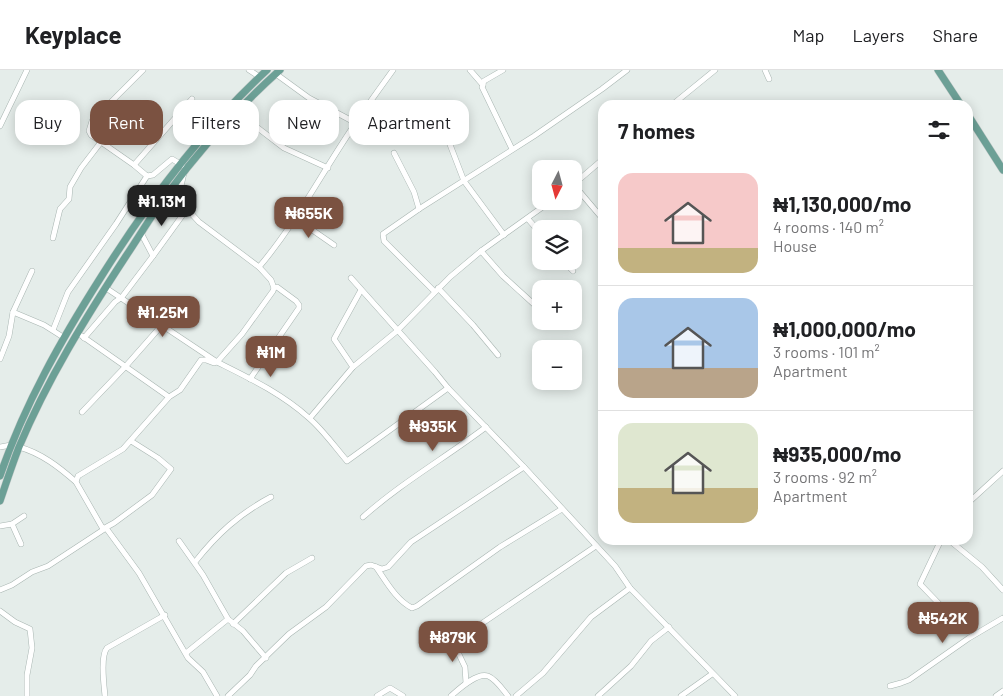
<!DOCTYPE html>
<html lang="en">
<head>
<meta charset="utf-8">
<style>
	:root { --surface:#fff; --page:#f2f2f2; --text:#202124; --muted:#757577; --line:#e0e0e0; --accent:#7b5241 }
	body { margin:0; font-family:Barlow,sans-serif; background:var(--page); color:var(--text); height:100vh; display:flex; flex-direction:column; font-size:19px; white-space:nowrap }
	* { box-sizing:border-box; margin:0 }
	p { font-size:16px; color:var(--muted) }
	.icon { flex:none; width:28px; height:28px; fill:none; stroke:currentColor; stroke-width:2; stroke-linecap:round; stroke-linejoin:round }
	.map { position:relative; flex:1; overflow:hidden }
	.sheet { position:absolute; left:598px; top:30px; width:375px; height:445px; display:flex; flex-direction:column; background:var(--surface); border-radius:15px; box-shadow:0 2px 12px #0003 }
	.sheet>* { flex:none }
	.top-card { position:absolute; left:15px; top:30px; width:475px; height:45px; display:flex; gap:10px }
	.needle { width:32px; rotate:186deg }
	.fabs { position:absolute; left:532px; top:90px; display:grid; gap:10px }
	.fabs a { display:grid; place-items:center; width:50px; height:50px; border-radius:10px; background:var(--surface); box-shadow:0 2px 12px #0003; font-size:25px }
	.price { position:absolute; translate:-50% -42px; padding:0 11px; border-radius:10px; background:var(--accent); color:#fff; font-size:16px; line-height:32px; filter:drop-shadow(0 1px 2px #0008) }
	.price::after { content:''; position:absolute; left:50%; top:30px; width:15px; height:11px; margin-left:-8px; background:inherit; clip-path:polygon(0 0,100% 0,50% 100%) }
	.price.selected { background:#222; color:#fff }
	ul { padding:0; list-style:none }
	li { display:flex; align-items:center; gap:15px; height:125px; padding:0 20px }
	li+li { border-top:1px solid var(--line) }
	li span { display:grid; place-items:center; flex:none; width:140px; height:100px; border-radius:15px; color:#555 }
	li>.icon { margin-inline-start:auto }
	span .icon { width:60px; height:60px; fill:#fffc; stroke-width:1 }
	li b { font-size:21px }
	h2 { display:flex; justify-content:space-between; align-items:center; height:60px; padding:0 20px; font-size:21px }
	.pill { padding:0 18px; border-radius:15px; background:var(--surface); box-shadow:0 2px 12px #0003; font-size:18px; line-height:45px }
	.pill.selected { background:var(--accent); color:#fff }
	header { display:flex; align-items:center; gap:30px; box-sizing:border-box; height:70px; padding:0 25px; background:var(--surface); border-bottom:1px solid var(--line) }
	header strong { font-size:24px }
	nav { display:flex; gap:28px; margin-inline-start:auto; font-size:18px }
	.map>svg:first-child { display:block }
	.lines { fill:none; stroke-linecap:round; stroke-linejoin:round }
	.minor-casing { stroke:#a8b5b1; stroke-width:6 }
	.major-casing { stroke:#c2c9c8; stroke-width:8 }
	.minor { stroke:#fff; stroke-width:5 }
	.major { stroke:#6ca096; stroke-width:7 }
</style>
</head>
<body>
<header>
<strong>Keyplace</strong>
<nav><a>Map</a><a>Layers</a><a>Share</a></nav>
</header>
<div class="map">
<svg width="1003" height="626" viewBox="0 0 1003 626">
	<rect width="100%" height="100%" fill="#e5edea"/>
	<g class="lines">
		<defs>
			<g id="minor">
				<path d="M143,0L92,51L89,61L91,65L134,95L192,29"/>
				<path d="M249,0L260,7"/>
				<path d="M470,0L483,15"/>
				<path d="M503,0L484,11L482,17L512,79"/>
				<path d="M765,0L769,9"/>
				<path d="M276,4L309,28L356,53"/>
				<path d="M672,35L715,0"/>
				<path d="M237,42L284,78L328,98"/>
				<path d="M435,50L449,72L464,111L504,165"/>
				<path d="M0,56L27,0"/>
				<path d="M394,83L414,122L419,139"/>
				<path d="M134,95L147,106L153,105L172,89L182,95"/>
				<path d="M574,114L602,90"/>
				<path d="M574,115L602,148"/>
				<path d="M167,123L178,129L199,152L259,197L271,210L274,218L273,221L242,264L217,292C249,308 281,323 309,348C323,360 335,377 347,391L448,318"/>
				<path d="M178,129L184,103"/>
				<path d="M295,148L334,175"/>
				<path d="M528,149L541,164"/>
				<path d="M53,168L60,139L69,129L70,117L81,98L101,72"/>
				<path d="M481,181L503,206L537,237"/>
				<path d="M153,186L187,139"/>
				<path d="M563,191L573,201"/>
				<path d="M259,197C294,156 319,108 349,63C363,41 378,21 393,0"/>
				<path d="M32,201L13,242L44,255L63,267"/>
				<path d="M351,208L435,302L448,318L524,397L615,496L630,518L735,626"/>
				<path d="M106,218L217,292L214,293L206,290H201L180,320L169,327L123,379L78,406L76,412L103,459L114,453L152,425L171,399L158,388L131,371"/>
				<path d="M438,218L473,255L498,285"/>
				<path d="M434,221L384,171L383,164L419,139L534,66L602,19L627,0"/>
				<path d="M53,260L68,222L116,154L147,106"/>
				<path d="M82,266L169,327"/>
				<path d="M84,268L115,232L122,227L153,186L141,163"/>
				<path d="M0,289L9,266L13,242"/>
				<path d="M353,297L334,269L361,220"/>
				<path d="M250,309L299,238V235L296,231L277,217L274,218"/>
				<path d="M82,342L125,297L162,255"/>
				<path d="M310,348L353,297L397,261L450,207L481,181L551,131"/>
				<path d="M0,377L11,375"/>
				<path d="M19,377C41,383 59,397 76,412"/>
				<path d="M968,433L1003,401"/>
				<path d="M363,447C401,413 445,388 486,357"/>
				<path d="M12,454L21,474"/>
				<path d="M0,456L12,454L24,446"/>
				<path d="M941,470L920,514L946,541"/>
				<path d="M949,470L982,497L1003,520"/>
				<path d="M179,471L203,505L228,549L243,561L266,588"/>
				<path d="M195,492C217,464 239,444 271,427"/>
				<path d="M376,497C386,511 396,530 412,538L417,536L500,477L562,439"/>
				<path d="M0,520L12,515L32,502L48,496L106,458L139,503L188,588L203,602L217,626"/>
				<path d="M0,541L15,552L30,559L32,578L27,605V626"/>
				<path d="M233,554L286,503L312,488"/>
				<path d="M186,583L228,549"/>
				<path d="M466,613L465,597L455,576L456,571L596,476"/>
				<path d="M890,616L901,613L909,610L969,568L1003,548"/>
				<path d="M105,626C104,615 100,586 107,578L165,545"/>
				<path d="M228,626L250,605L256,596L289,564L326,537L366,496L371,495L382,499L388,497L411,472L524,397"/>
				<path d="M377,626L390,618L403,626"/>
				<path d="M451,626C459,619 477,602 488,606C496,609 503,620 508,626"/>
				<path d="M516,626L543,603L591,547L630,518"/>
				<path d="M598,626L631,596L651,571L669,557"/>
				<path d="M681,626L712,604"/>
				<path d="M996,626L1003,621"/>
			</g>
			<g id="major">
				<path d="M938,0L961,35"/>
				<path d="M968,45L1003,100"/>
				<path d="M0,406C24,335 61,270 101,207C148,132 202,60 267,0"/>
				<path d="M0,431C6,413 12,395 19,377C47,310 86,247 126,186C140,165 153,143 168,123C199,80 241,35 280,0"/>
			</g>
		</defs>
		<!-- minor casing -->
		<use href="#minor" class="minor-casing"/>
		<!-- major casing -->
		<use href="#major" class="major-casing"/>
		<!-- minor -->
		<use href="#minor" class="minor"/>
		<!-- major -->
		<use href="#major" class="major"/>
	</g>
</svg>
<div class="fabs">
<a><svg class="needle" viewBox="-14 -14 28 28"><path d="M0-13l5 13h-10z" fill="#e53935"/><path d="M0 13l5-13h-10z" fill="#757577"/></svg></a>
<a><svg class="icon" aria-label="layers" viewBox="0 0 24 24"><path d="M12 4l9 5-9 5-9-5zM3 14l9 5 9-5"/></svg></a>
<a>+</a>
<a>−</a>
</div>
<b class="price selected" style="left:162px;top:157px">₦1.13M</b>
<b class="price" style="left:309px;top:169px">₦655K</b>
<b class="price" style="left:163px;top:268px">₦1.25M</b>
<b class="price" style="left:271px;top:308px">₦1M</b>
<b class="price" style="left:433px;top:382px">₦935K</b>
<b class="price" style="left:943px;top:574px">₦542K</b>
<b class="price" style="left:453px;top:593px">₦879K</b>
<div class="top-card">
<a class="pill">Buy</a>
<a class="pill selected">Rent</a>
<a class="pill">Filters</a>
<a class="pill">New</a>
<a class="pill">Apartment</a>
</div>
<section class="sheet">
<h2>7 homes<svg class="icon" aria-label="filters" viewBox="0 0 24 24"><path d="M4 7h16M4 17h16"/><circle cx="9" cy="7" r="2"/><circle cx="15" cy="17" r="2"/></svg></h2>
<ul>
<li><span style="background:linear-gradient(#f6c9c9 75%,#c2b280 0)"><svg class="icon" aria-label="home" viewBox="0 0 24 24"><path d="M3 11l9-7 9 7M6 9v11h12V9"/></svg></span><div><b>₦1,130,000/mo</b><p>4 rooms · 140 m²</p><p>House</p></div></li>
<li><span style="background:linear-gradient(#a9c7e8 70%,#b9a48a 0)"><svg class="icon" aria-label="home" viewBox="0 0 24 24"><path d="M3 11l9-7 9 7M6 9v11h12V9"/></svg></span><div><b>₦1,000,000/mo</b><p>3 rooms · 101 m²</p><p>Apartment</p></div></li>
<li><span style="background:linear-gradient(#dfe7d0 65%,#c2b280 0)"><svg class="icon" aria-label="home" viewBox="0 0 24 24"><path d="M3 11l9-7 9 7M6 9v11h12V9"/></svg></span><div><b>₦935,000/mo</b><p>3 rooms · 92 m²</p><p>Apartment</p></div></li>
</ul>
</section>
</div>
</body>
</html>
